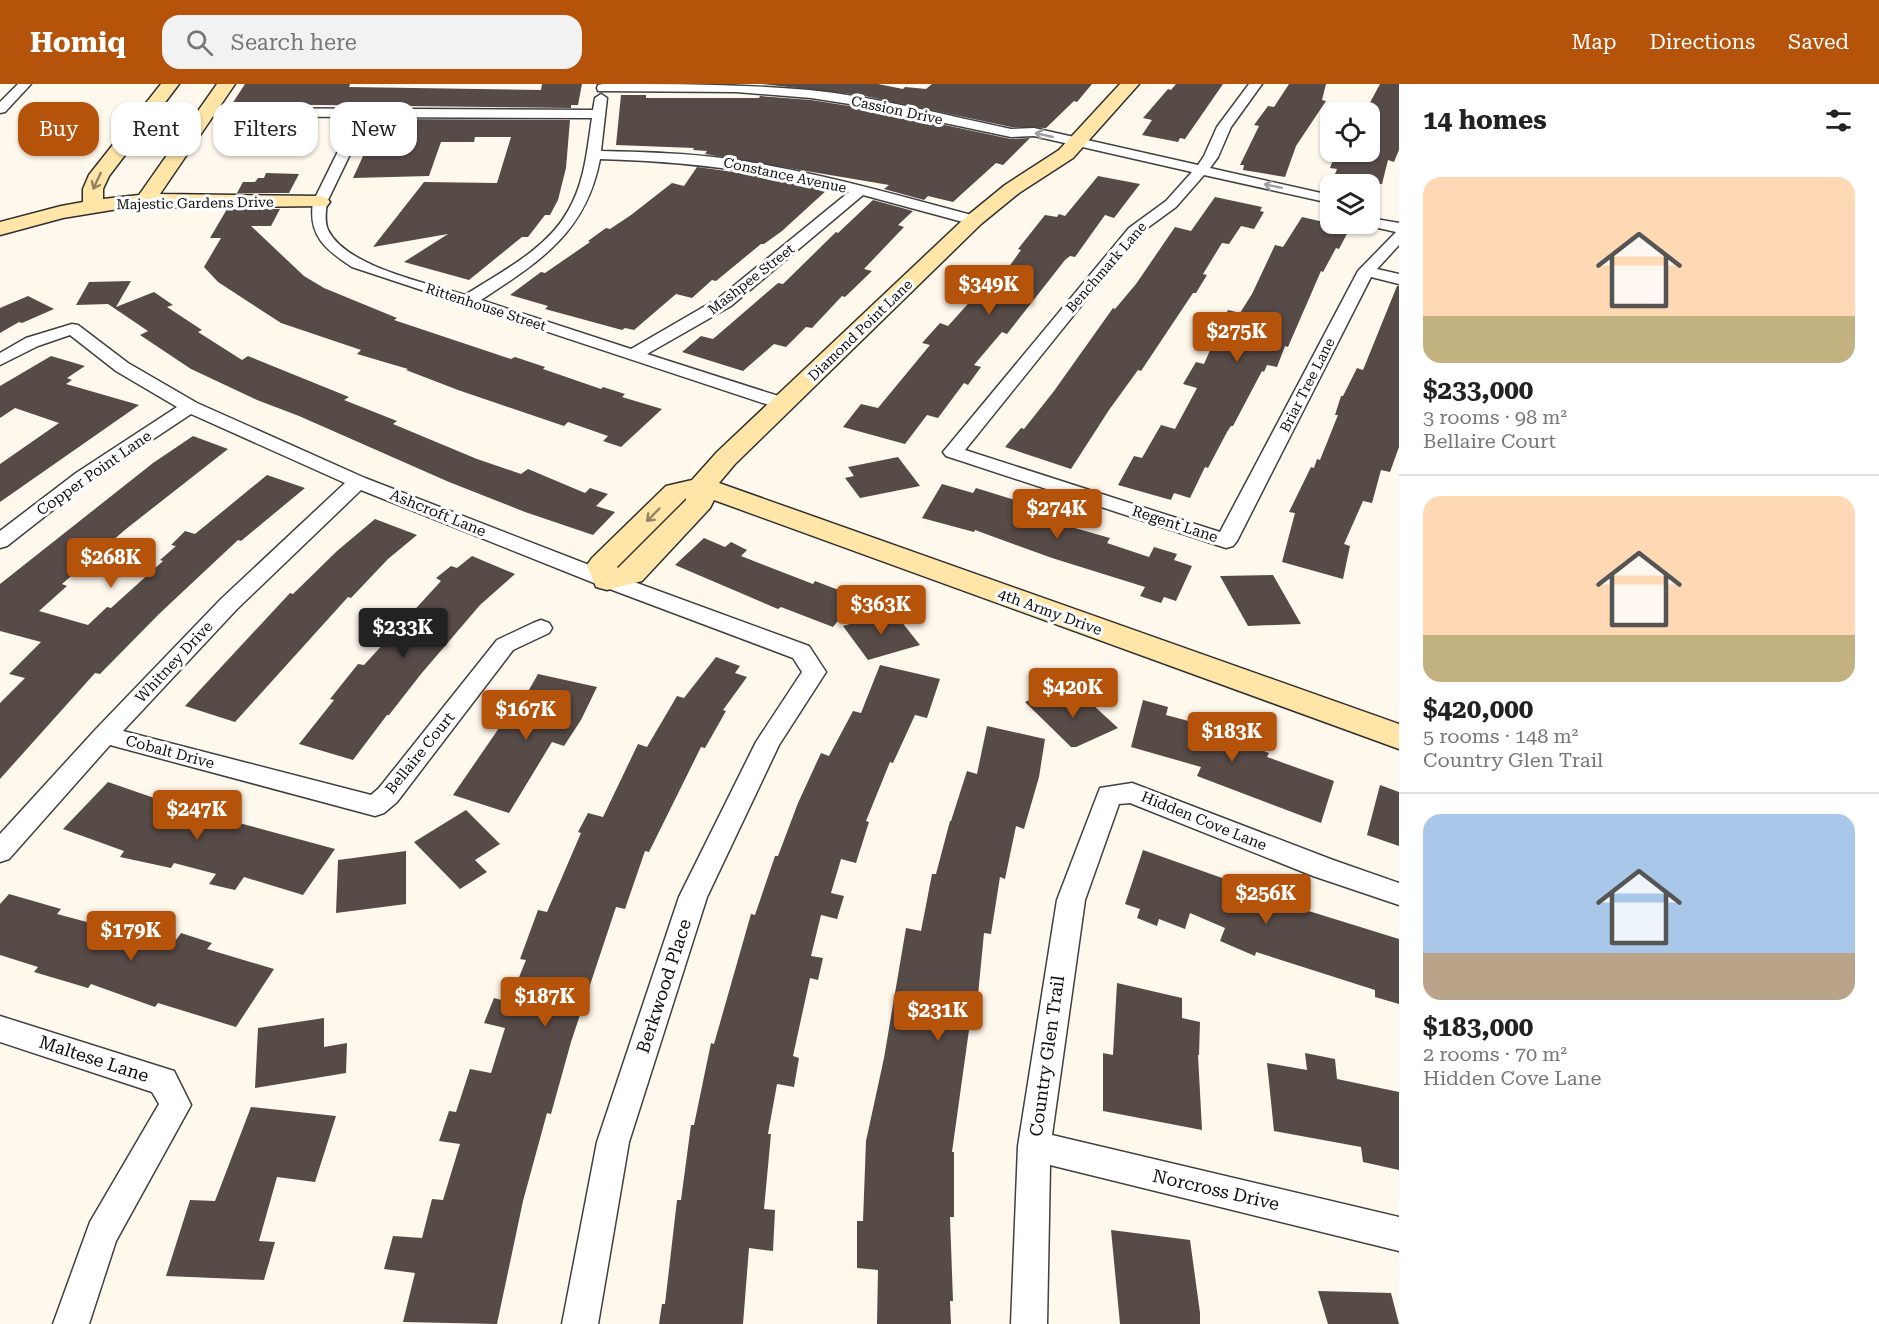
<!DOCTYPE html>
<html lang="en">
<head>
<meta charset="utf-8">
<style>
	:root { --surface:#fff; --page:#f2f2f2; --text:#222; --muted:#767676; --line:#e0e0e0; --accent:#b45309 }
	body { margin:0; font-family:"Roboto Serif",serif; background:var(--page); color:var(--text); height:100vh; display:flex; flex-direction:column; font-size:22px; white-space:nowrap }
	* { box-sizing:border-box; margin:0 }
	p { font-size:20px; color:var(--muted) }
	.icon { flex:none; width:33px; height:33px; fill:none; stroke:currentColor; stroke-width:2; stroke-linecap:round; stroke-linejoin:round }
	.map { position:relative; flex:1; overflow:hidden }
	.side { display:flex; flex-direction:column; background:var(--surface); width:480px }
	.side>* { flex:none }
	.hud { position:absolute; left:18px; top:18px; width:570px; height:54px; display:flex; gap:12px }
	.fabs { position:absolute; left:1320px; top:18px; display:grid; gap:12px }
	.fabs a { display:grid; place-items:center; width:60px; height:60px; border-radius:12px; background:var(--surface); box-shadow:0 2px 4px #0004; font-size:30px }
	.price { position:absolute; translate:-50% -51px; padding:0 14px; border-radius:6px; background:var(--accent); color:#fff; font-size:20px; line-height:39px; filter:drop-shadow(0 2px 3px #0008) }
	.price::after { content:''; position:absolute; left:50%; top:36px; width:18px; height:14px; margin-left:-9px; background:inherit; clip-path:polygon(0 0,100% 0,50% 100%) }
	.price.current { background:#222; color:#fff }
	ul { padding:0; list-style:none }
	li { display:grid; align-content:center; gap:12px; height:318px; padding:0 24px }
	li+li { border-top:2px solid var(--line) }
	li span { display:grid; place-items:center; height:186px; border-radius:18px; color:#555 }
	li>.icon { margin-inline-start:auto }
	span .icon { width:108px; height:108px; fill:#fffc; stroke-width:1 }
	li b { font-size:26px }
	h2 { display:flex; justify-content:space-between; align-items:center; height:72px; padding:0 24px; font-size:26px }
	.pill { padding:0 21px; border-radius:18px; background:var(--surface); box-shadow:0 2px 4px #0004; font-size:21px; line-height:54px }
	.pill.current { background:var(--accent); color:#fff }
	header { display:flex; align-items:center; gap:36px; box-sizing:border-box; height:84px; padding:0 30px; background:var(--accent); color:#fff }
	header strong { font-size:28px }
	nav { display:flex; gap:33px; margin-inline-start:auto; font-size:21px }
	.search { width:420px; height:54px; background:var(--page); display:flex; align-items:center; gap:15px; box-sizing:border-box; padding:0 21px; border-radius:18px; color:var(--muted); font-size:22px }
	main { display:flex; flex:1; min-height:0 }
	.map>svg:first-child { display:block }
	.building { fill:#574b48 }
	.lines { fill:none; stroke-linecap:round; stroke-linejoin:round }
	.street-casing { stroke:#404040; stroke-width:3 }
	.secondary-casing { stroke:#2f2f2f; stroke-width:3 }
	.street { fill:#fff; fill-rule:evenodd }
	.secondary { fill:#ffe6a8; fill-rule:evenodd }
	.oneway { stroke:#9e9e9e }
	.oneway2 { stroke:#928462 }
	.labels { text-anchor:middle; stroke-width:6; stroke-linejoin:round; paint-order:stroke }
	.far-street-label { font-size:14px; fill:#0d0d0d; stroke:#fff }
	.street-label { font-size:15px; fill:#0d0d0d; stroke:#fff }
	.near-street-label { font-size:18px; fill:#0d0d0d; stroke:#fff }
</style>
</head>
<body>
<header>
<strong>Homiq</strong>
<div class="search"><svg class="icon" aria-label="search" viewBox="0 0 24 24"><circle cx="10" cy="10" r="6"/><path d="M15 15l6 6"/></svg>Search here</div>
<nav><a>Map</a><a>Directions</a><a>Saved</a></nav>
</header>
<main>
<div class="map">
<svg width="1399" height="1240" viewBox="0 0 1399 1240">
	<rect width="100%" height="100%" fill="#fff8ed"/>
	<!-- building -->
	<g class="building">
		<path d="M245,0H350L349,3L541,6L542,0H582L578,21H571V24L232,20Z"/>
		<path d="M761,0H878L903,5L905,3L926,5L932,0H1092L1077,18L1074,17L1046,44L1011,43L860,11Z"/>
		<path d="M1176,0H1223L1185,55L1180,54L1178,58L1142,51L1152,36L1143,34L1168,5L1171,6Z"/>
		<path d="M1289,0H1326L1322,16L1326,17L1296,62L1285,93L1243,86L1244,81H1240L1259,42L1254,41L1268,22L1274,23Z"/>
		<path d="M1380,0H1399V66L1394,78L1388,76L1382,100H1331L1337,85L1330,84L1336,68H1370V27L1366,26Z"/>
		<path d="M621,11H646V14H759L760,12L811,16L869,25L1011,55L1030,54L1003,81L996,79L953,118L928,112L924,116L884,105L889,101L705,70L707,67L693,66L694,64L616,61Z"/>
		<path d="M380,35L570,36L566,84L558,116L550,131H545L528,153H522L469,196L404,178L448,150L373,163L424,98L497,99L511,53H475L474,58H441L429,92L353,94Z"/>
		<path d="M697,83L756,91L828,105L782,147L764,160H761L716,197L712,196L692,214L676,210L634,246L625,244L622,246L545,225L548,222L510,211L541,188L545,189L590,158L588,157L606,144L610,145L631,131L672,99L684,102Z"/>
		<path d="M266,89L299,90L289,109H237L243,98H255L258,94H264Z"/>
		<path d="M1098,92L1140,100L1114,134L1105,131L1075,173L1070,172L1065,176L1007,250L1002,248L974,281L981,283L968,301L964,299L938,334L927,331L905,360L843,343L861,320L878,324L930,261L922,259L940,239L948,242L975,212L970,211L987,191L1000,195L1021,166L1018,165L1045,131L1057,133L1059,130L1065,132Z"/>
		<path d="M1215,113L1262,123L1260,127L1264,128L1254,145L1241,142L1229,160L1222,159L1203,190L1207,191L1196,209H1193L1141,287L1138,286L1109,326L1071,385L1005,363L1021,344L1024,345L1054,307L1113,224L1115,225L1136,200L1175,143L1191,147Z"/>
		<path d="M873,116L913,127L898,141L904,143L864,185L872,187L845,213L842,212L812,244L806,243L786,263L774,260L743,287L682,268L701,252L713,255L778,199L783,200L836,148L838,149Z"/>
		<path d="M227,125H280L271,142H251L304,192L324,204L397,234L394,236L511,275L515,273L545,283L543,285L601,305L603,303L625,310L622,313L662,325L621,363L603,357L608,352L568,338L564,342L458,306L406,286L408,285L357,270L361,266L281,239L218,198L204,183L221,154H210Z"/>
		<path d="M1302,133L1350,144L1339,165L1336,164L1323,188L1321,187L1288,263L1285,262L1277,283L1267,281L1264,288L1262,287L1233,342H1231L1227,348L1208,384L1205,383L1190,414L1174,409L1171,416L1118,401L1134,372L1142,374L1161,341L1175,345L1197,304L1183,300L1196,278L1204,280L1228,226L1240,229L1252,210L1275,161L1283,163Z"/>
		<path d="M131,197L116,223L154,208L173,221L167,223L202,246L198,248L242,276L248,272L349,313L344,316L397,337L393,340L477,375L521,390L528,385L585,409L590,404L608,410L596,422L615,428L593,451L525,428L449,398L299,332L257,316L191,285L140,251L148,247L108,220L76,221L89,198Z"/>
		<path d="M1397,202H1399V363L1390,388L1381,386L1372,419L1363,417L1344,460L1350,462L1343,495L1282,478L1295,429L1289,428L1311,383L1314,384L1317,375L1320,376L1338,331H1335L1341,312H1343L1357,284L1363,286Z"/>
		<path d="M28,212L54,225L22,239L19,238L0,249V224Z"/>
		<path d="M51,272L85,282L67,294L72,296L66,300L139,321L0,418V380L59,339L15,324L0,334V302Z"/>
		<path d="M193,352L228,365L126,445L62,500L67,502L39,527L88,541L107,523L111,524L163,477L160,476L176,462L171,461L185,447L195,450L267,391L305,404L241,457L238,456L159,530L100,590L95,589L0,695V619L25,594L9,590L41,558L0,547V500L153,379Z"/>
		<path d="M898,373L920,402L860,414L845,394L854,392L848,383Z"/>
		<path d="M942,400L973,409L976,404L1028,420L1030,416L1050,423L1045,431L1059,436L1057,439L1110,454L1107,459L1149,473L1154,463L1177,470L1174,476L1192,482L1176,517L1164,513L1161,519L1140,512L1145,503L1052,474L975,446L974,448L922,434Z"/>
		<path d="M375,435L417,451L388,475L351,514L348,513L235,638L185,622L290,509L293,510L337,467Z"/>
		<path d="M704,454L725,463L731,458L747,466L741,472L813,500L815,497L857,513L833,543L781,523L778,525L675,481Z"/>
		<path d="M472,472L515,490L480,521L421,590L389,631H387L353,676L299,660L334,616L330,615L358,580L364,581L441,497L436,494L451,482L457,484Z"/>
		<path d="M1273,491L1301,540L1248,542L1220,492Z"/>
		<path d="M893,527L920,561L868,576L843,542Z"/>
		<path d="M716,573L740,582L735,589L747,593L723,626L726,627L705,664L701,663L649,768L645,767L625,825L616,823L571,958L551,1030L547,1029L523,1117L497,1240L403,1238L415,1189L384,1185L393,1152L422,1154L432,1115L443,1116L460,1060L439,1057L449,1027L456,1028L470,985L491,989L505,944L484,939L494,914L509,918L526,876L520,875L538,826L547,828L581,749L578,748L588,729L603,733L638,660L647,663L677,612L684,614Z"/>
		<path d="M880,581L940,595L927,634L915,631L893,679L890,678L866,737L869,738L856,779L841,775L831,809L844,812L837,835L821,831L811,872L823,874L818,896L810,894L793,972L799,974L794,1003L777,1000L768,1050H771L764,1125L775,1126L773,1167L749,1164L743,1240H659L662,1220H665L677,1116H681L691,1041H694L711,959L714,960L751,830L755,831L775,772H778L798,719L821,669L829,672L853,627L861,629Z"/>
		<path d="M538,590L597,603L581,636L564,662L552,658L509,729L453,711L512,625L517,627Z"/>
		<path d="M1080,609L1118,644L1076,663H1071L1025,618L1044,610L1055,620Z"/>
		<path d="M1143,616L1168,623L1166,631L1196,639V641L1269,669L1267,673L1334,697L1321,739L1197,692L1201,683L1131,663Z"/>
		<path d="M987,642L1045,655L1039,693L1024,745L1016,742L1005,795L1000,793L991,850L984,849L978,911L974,910L952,1068H954V1133H950L953,1217H950L951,1240H877L878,1186L857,1184V1137H863L866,1057L884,974L906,844L921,847L932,790H936L950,737H951L967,687L977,690Z"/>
		<path d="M108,698L160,716L209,726L206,730L335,765L303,811L244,793L235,806L209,800L216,790L174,779L171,784L120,773L124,767L63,745Z"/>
		<path d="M1380,701L1399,708V762L1367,751Z"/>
		<path d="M466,726L500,760L475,776L487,788L460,805L414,758Z"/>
		<path d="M1143,766L1225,795L1270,815L1399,855V920L1375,913V906L1256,868L1255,872L1220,857L1225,844L1190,829L1185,845L1159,835L1157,842L1137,834L1140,825L1125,820Z"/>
		<path d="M406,767V820L336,829L338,776Z"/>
		<path d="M9,810L61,825L57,830L143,853L147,847L176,856L181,849L212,859L207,865L274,885L236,943L158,919L155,923L91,900L88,904L34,888L38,883L0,871V820Z"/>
		<path d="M1117,899L1182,914V934L1200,938L1199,971H1198L1202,1046L1103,1027V969L1113,971Z"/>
		<path d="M324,934V963L347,959L346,989L255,1004L258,944Z"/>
		<path d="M1305,969L1335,975L1337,995L1399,1008V1086L1363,1078L1361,1063L1274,1047L1267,979L1307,986Z"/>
		<path d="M251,1023L336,1032L315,1098L277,1093L259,1157L275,1158L264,1196L166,1192L190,1116L215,1117Z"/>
		<path d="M1111,1146L1190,1156L1200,1229V1240H1120Z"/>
		<path d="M1318,1207L1391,1209L1399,1240H1328Z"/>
	</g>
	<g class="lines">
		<defs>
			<g id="street">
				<path d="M18,0H31L5,28L0,29V18Z"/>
				<path d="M603,0C672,0 740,0 809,6C877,13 944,31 1011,45L1034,44L1198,81L1204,72L1217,43L1249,0H1262L1231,43L1218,73L1210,84L1330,111V119L1204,91L1176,123L1139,150L965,366L1220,448L1358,187L1396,148L1365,141L1363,140H1370V134L1399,139V161L1377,185L1399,190V200L1371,193L1237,457L1233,462L1226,464L946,372L943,368L1129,144L1166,117L1192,88L1034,52L1011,53L869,23L811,14L736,8L598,7L597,4L598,1Z"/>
				<path d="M601,10L607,14L601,67C644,68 687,69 729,75C814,87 896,111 979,133L982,136L974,141L863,111L731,222L647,270L791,316L793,320L791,324L784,326L352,183C326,166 308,152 313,118L355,33L207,32L200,28L207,24L593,26L595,14ZM368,33L592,34C587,66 585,98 568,127C547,165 501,188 465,211C428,199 346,183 328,146C324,137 326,127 327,118ZM600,75C685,77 766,87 849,108L719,214L631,265L481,216C539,178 586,149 600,75Z"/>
				<path d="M72,240L78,241L128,279L197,319L365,394L615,491L809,562L826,588L779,661L707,813L629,1058L598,1240H562L597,1058L679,813L756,658L802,588L793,574L599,501L361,406L237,525L123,647L371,711L379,704L497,556L533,539L541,536L549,539L552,544L549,549L513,566L397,718L384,729L375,732L110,661L9,775L0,778V750L96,645L221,515L345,399L191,330L90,397L7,462L0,464V447L76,389L177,323L116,287L70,251L38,262L0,281V269L26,254Z"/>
				<path d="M1132,699L1333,776L1399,799V821L1313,792L1130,719L1119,720L1085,816L1052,1051L1399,1133V1167L1050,1081L1047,1240H1011L1018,1062L1057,816L1100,704Z"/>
				<path d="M0,932L174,987L191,1021L116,1157L89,1240H53L90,1138L159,1020L152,1008L0,958Z"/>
			</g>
			<g id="secondary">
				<path d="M161,0H179L109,92L103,105V115L139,111L217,0H235L160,110L320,112L327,114L330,118L327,122L124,124L63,134L0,151V138L61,122L83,118V105L89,91Z"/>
				<path d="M1120,0H1139L1073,74L1019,109L981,140L735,380L719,399L1399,640V665L714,416L710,424L642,497L607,506L596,503L587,481L592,474L666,402L692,396L717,368L967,132L1005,101L1059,66ZM686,414V416L618,484L617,483Z"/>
			</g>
		</defs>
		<!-- street casing -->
		<use href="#street" class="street-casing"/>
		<!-- secondary casing -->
		<use href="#secondary" class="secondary-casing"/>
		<!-- street -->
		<use href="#street" class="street"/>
		<!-- secondary -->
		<use href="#secondary" class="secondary"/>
	</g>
	<!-- one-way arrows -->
	<defs><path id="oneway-shaft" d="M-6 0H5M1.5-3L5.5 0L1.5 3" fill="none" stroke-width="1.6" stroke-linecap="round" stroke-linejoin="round" transform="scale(1.5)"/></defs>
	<g class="oneway">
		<use href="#oneway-shaft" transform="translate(1044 51) rotate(-167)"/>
		<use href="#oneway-shaft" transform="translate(1273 102) rotate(-168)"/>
	</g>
	<g class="oneway2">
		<use href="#oneway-shaft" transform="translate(97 97) rotate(115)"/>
		<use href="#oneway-shaft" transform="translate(653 431) rotate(135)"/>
	</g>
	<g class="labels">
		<!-- far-street labels -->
		<g class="far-street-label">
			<text transform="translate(897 26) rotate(12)" y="5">Cassion Drive</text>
			<text transform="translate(785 91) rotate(12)" y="5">Constance Avenue</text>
			<text transform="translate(195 119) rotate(-1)" y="5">Majestic Gardens Drive</text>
			<text transform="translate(1106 183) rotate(-49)" y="5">Benchmark Lane</text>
			<text transform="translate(751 195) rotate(-38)" y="5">Mashpee Street</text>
			<text transform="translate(486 223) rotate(18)" y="5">Rittenhouse Street</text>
			<text transform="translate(860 246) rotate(-44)" y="5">Diamond Point Lane</text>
			<text transform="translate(1307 301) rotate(-63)" y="5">Briar Tree Lane</text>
		</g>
		<!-- street labels -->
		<g class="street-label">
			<text transform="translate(94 389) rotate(-35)" y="5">Copper Point Lane</text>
			<text transform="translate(438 429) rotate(22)" y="5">Ashcroft Lane</text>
			<text transform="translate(1175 440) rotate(18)" y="5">Regent Lane</text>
			<text transform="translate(1050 528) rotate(20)" y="5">4th Army Drive</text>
			<text transform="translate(174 578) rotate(-47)" y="5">Whitney Drive</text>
			<text transform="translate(170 668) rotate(15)" y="5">Cobalt Drive</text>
			<text transform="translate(420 669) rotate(-51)" y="5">Bellaire Court</text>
			<text transform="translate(1204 737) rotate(22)" y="5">Hidden Cove Lane</text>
		</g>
		<!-- near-street labels -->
		<g class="near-street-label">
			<text transform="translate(664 902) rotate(-72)" y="6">Berkwood Place</text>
			<text transform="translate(1047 972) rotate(-82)" y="6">Country Glen Trail</text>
			<text transform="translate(94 975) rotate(18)" y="6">Maltese Lane</text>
			<text transform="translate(1216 1106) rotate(13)" y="6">Norcross Drive</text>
		</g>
	</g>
</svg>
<div class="fabs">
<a><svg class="icon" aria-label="locate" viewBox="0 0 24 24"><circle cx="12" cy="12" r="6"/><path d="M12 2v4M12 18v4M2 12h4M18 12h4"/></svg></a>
<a><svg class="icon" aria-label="layers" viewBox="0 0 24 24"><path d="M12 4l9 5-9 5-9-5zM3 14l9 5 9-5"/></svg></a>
</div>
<b class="price" style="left:989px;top:232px">$349K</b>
<b class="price" style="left:1237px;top:279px">$275K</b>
<b class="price" style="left:1057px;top:456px">$274K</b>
<b class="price" style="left:111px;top:505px">$268K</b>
<b class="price" style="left:881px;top:552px">$363K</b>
<b class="price current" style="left:403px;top:575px">$233K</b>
<b class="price" style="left:1073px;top:635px">$420K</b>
<b class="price" style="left:526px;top:657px">$167K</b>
<b class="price" style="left:1232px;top:679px">$183K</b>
<b class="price" style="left:197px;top:757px">$247K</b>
<b class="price" style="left:1266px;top:841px">$256K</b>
<b class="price" style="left:131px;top:878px">$179K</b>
<b class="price" style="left:545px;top:944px">$187K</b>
<b class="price" style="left:938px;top:958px">$231K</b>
<div class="hud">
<a class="pill current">Buy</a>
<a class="pill">Rent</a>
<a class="pill">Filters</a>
<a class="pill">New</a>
</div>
</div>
<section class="side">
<h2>14 homes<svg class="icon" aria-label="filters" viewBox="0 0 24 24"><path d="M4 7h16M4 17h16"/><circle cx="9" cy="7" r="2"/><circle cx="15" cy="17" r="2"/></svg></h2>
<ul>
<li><span style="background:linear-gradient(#ffd9b3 75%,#c2b280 0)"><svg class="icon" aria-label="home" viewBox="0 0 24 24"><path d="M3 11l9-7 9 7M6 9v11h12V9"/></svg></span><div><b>$233,000</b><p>3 rooms · 98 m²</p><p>Bellaire Court</p></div></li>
<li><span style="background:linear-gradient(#ffd9b3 75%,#c2b280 0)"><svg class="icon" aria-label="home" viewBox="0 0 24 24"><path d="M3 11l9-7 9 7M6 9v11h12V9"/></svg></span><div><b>$420,000</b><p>5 rooms · 148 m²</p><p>Country Glen Trail</p></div></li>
<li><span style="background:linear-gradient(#a9c7e8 75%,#b9a48a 0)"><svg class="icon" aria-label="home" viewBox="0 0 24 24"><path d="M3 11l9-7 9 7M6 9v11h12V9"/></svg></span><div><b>$183,000</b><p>2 rooms · 70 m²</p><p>Hidden Cove Lane</p></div></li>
</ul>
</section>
</main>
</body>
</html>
